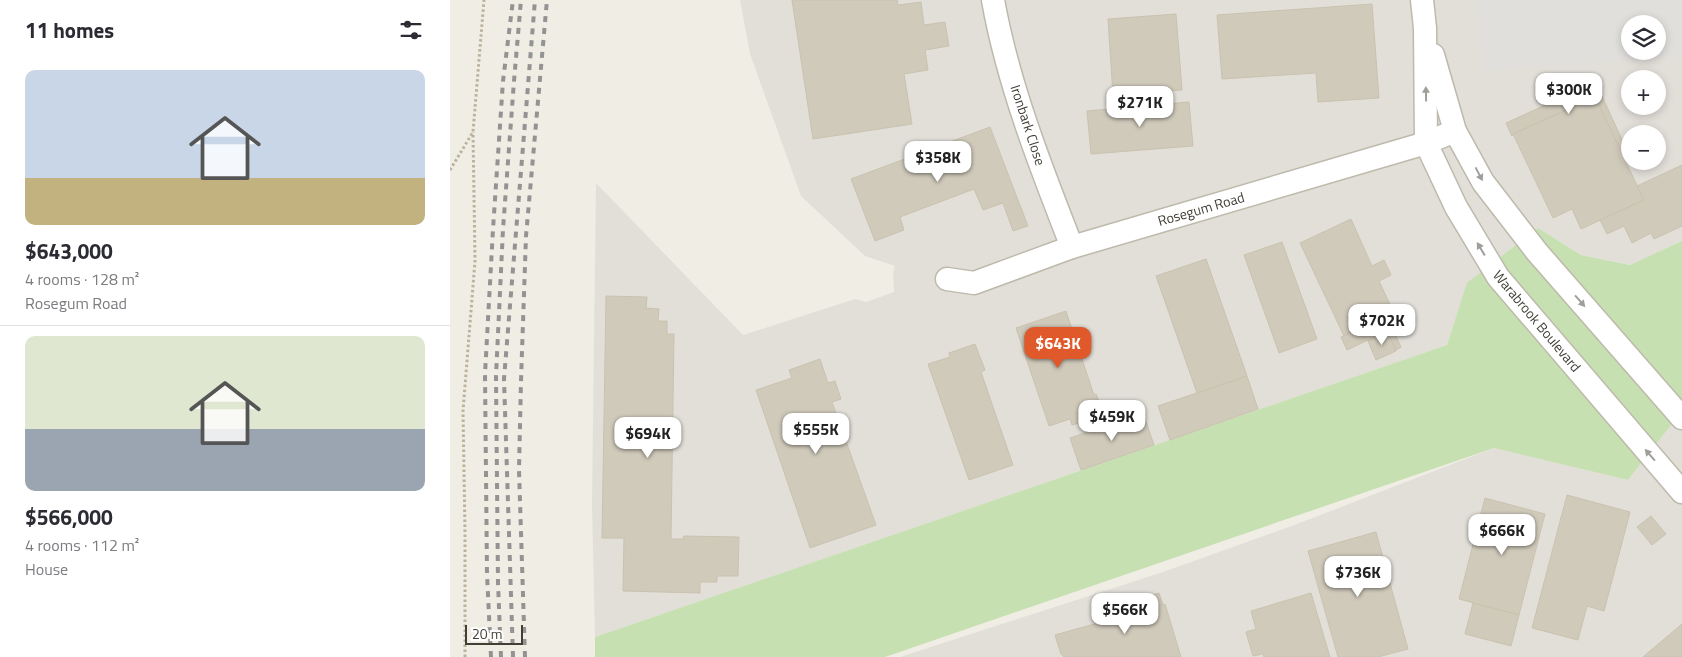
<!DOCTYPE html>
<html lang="en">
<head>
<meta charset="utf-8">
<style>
	:root { --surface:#fff; --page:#f7f7f7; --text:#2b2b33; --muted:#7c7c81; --line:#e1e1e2; --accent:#e0592b }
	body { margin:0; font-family:"Titillium Web",sans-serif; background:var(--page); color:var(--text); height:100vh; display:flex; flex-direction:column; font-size:19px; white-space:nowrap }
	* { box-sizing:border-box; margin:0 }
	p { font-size:16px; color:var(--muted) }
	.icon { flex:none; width:28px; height:28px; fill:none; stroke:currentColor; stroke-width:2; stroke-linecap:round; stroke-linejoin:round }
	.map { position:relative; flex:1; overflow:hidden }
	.sheet { display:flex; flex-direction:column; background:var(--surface); width:450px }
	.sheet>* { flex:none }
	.fabs { position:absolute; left:1171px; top:15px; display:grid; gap:10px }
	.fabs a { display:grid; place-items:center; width:45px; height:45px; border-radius:50%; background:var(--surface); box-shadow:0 2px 8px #0003; font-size:25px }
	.scale { position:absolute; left:15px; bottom:12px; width:58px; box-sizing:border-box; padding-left:5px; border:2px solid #413e35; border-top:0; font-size:14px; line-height:18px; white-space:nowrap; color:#413e35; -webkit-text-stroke:4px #fff; paint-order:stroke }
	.price { position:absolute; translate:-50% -42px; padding:0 11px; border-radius:10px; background:#fff; color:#222; font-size:16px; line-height:32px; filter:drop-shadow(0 1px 2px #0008) }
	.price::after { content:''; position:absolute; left:50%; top:30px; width:15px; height:11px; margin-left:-8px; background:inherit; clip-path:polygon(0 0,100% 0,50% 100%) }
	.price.current { background:var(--accent); color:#fff }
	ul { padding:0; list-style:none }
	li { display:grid; align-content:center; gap:10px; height:265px; padding:0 25px }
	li+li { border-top:1px solid var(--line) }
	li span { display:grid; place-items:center; height:155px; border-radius:10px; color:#555 }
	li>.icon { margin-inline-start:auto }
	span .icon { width:90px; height:90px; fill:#fffc; stroke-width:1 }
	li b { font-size:21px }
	h2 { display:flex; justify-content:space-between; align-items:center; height:60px; padding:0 25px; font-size:21px }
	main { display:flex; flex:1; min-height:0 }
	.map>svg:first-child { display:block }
	.industrial { fill:#e2dfd9; fill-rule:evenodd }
	.green { fill:#c6e0b1 }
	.parking { fill:#e1dfdc; fill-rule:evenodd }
	.building { fill:#d0cabb; stroke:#cac2af }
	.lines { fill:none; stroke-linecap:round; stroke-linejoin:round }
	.street-casing { stroke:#bdb9ab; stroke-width:25 }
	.path { stroke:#bab29b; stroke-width:3; stroke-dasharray:2.5 2.5; stroke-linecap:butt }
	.street { stroke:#fff; stroke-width:22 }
	.rail { stroke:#939393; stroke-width:4; stroke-dasharray:6 6; stroke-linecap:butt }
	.oneway { fill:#a09e9a }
	.labels { text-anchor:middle; stroke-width:5; stroke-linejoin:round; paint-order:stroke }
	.street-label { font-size:14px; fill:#413e35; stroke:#fff }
</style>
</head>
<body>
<main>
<section class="sheet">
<h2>11 homes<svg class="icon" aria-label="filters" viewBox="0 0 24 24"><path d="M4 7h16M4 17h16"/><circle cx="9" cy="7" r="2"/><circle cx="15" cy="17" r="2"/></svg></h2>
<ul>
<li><span style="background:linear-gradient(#c9d6e8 70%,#c2b280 0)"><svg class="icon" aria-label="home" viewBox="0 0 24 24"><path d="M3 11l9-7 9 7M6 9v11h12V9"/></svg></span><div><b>$643,000</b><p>4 rooms · 128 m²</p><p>Rosegum Road</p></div></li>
<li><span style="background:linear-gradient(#dfe7d0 60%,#9aa5b1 0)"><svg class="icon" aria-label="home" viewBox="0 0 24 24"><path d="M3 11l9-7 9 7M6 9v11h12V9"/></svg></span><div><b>$566,000</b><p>4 rooms · 112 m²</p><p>House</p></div></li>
</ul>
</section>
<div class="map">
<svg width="1232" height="657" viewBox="0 0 1232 657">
	<rect width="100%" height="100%" fill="#f0ede4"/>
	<!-- industrial -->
	<g class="industrial">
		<path d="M290,0H1232V241L1181,265L1131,255L1088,228L1018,283L997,345L145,637L142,504L146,183L293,335L405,299L416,302L444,292L443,274L445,266L415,256L351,196L300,54ZM1180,24H1208V51H1180ZM1180,79H1208V106H1180ZM1180,134H1208V161H1180Z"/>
		<path d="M1232,411V657H450L713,572L847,524L1044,448L1178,480Z"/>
	</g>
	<!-- green -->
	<path class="green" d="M1088,228L1131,255L1180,265L1232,241V411L1178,480L1044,448L435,657H145V637L997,345L1017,283Z"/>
	<!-- parking -->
	<path class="parking" d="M1026,0H1232V56L1032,71ZM1180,24H1208V51H1180Z"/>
	<!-- building -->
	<g class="building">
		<path d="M342,0H447L448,5L471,2L474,25L495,22L499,46L475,50L478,70L454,74L462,124L363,139Z"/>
		<path d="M922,4L929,98L868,102L866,73L772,79L767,15Z"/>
		<path d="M726,14L732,90L663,95L658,19Z"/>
		<path d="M1141,84L1145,94L1150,92L1180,157V161L1182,162L1176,164L1145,97L1063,134L1062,136L1056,123Z"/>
		<path d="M1145,97L1194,200L1131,229L1122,209L1103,218L1063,134Z"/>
		<path d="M739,102L743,146L641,154L637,111Z"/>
		<path d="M540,127L578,226L563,231L553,203L533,210L524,189L450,217L454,230L425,241L401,179Z"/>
		<path d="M1232,165V226L1204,239L1201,233L1182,243L1174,226L1157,234L1150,220L1194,200L1187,186Z"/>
		<path d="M901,219L922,266L934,260L941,275L929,281L944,313L894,336L850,243Z"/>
		<path d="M832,242L867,339L829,353L794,255Z"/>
		<path d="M756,259L797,376L747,393L706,276Z"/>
		<path d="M156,296L197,297L196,308L209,309L208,321H217V334H224L221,539H233L234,536L289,537L288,576H267V582H250V593L173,591L174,538H152Z"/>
		<path d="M616,311L644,395L646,394L651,407L649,409L630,416L632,422L622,425L620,419L599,426L566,328Z"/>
		<path d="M932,318L937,331L897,350L891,337Z"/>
		<path d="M943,330L951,347L946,350L938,333Z"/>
		<path d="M938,333L946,351L926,360L918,341Z"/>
		<path d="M525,344L535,370L531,372L563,465L519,480L478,364L500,357L499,353Z"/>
		<path d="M370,359L378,383L385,381L391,399L382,402L426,525L360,548L306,390L342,378L339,370Z"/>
		<path d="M797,376L808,409L720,440L708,406Z"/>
		<path d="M693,413L704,445L631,470L620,438Z"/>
		<path d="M1117,495L1180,512L1154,611L1137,606L1128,640L1082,628Z"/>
		<path d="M1035,498L1095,514L1069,615L1009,599Z"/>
		<path d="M1201,516L1216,534L1202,545L1187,527Z"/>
		<path d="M926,532L958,649L928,657H888L858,551Z"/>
		<path d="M709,593L713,605L715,604L731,657H614L611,654L605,635L691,611L688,599Z"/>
		<path d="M861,593L880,657H814L813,654L803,656L796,632L806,629L801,611Z"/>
		<path d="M1023,603L1069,615L1061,646L1015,634Z"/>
		<path d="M1232,624V657H1193Z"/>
	</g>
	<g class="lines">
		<defs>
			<g id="street">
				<path d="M543,0C558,84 591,168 622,247"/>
				<path d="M972,0L975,28L976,143L1006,207L1048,277L1232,492"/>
				<path d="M983,55L1005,131L1033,182L1087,252L1232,418"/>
				<path d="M497,279L524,283L622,247L976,143L1005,131"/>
			</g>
		</defs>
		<!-- street casing -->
		<use href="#street" class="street-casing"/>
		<!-- path -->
		<g class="path">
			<path d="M0,170L23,132L34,0"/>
			<path d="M15,657V531L13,411L25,261L23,132"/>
		</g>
		<!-- street -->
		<use href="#street" class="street"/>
		<!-- rail -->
		<g class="rail">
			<path d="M41,657L37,574L35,374L43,229L53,81L63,0"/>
			<path d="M51,657L48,583L46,376L53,229L64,81L71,0"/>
			<path d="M63,657L54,379L85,0"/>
			<path d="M75,657L69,470L71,381L76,236L97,0"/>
		</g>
	</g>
	<!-- one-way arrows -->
	<defs><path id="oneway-solid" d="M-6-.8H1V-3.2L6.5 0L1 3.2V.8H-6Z" transform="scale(1.25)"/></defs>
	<g class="oneway">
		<use href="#oneway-solid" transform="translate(976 94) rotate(-91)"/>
		<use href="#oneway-solid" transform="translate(1029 174) rotate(62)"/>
		<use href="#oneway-solid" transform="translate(1031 249) rotate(-121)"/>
		<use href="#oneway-solid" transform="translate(1130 301) rotate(49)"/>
		<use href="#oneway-solid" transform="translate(1200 455) rotate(-131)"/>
	</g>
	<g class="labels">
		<!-- street labels -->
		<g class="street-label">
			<text transform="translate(578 125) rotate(72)" y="5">Ironbark Close</text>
			<text transform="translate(751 209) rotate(-16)" y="5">Rosegum Road</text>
			<text transform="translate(1087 321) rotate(50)" y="5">Warabrook Boulevard</text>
		</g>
	</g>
</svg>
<div class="fabs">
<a><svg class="icon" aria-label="layers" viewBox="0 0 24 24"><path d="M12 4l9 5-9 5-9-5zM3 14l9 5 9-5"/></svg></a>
<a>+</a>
<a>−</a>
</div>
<div class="scale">20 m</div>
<b class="price" style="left:1119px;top:115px">$300K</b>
<b class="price" style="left:690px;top:128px">$271K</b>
<b class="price" style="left:488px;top:183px">$358K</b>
<b class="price" style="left:932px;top:346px">$702K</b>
<b class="price current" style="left:608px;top:369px">$643K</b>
<b class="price" style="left:662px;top:442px">$459K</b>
<b class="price" style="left:366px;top:455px">$555K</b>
<b class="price" style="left:198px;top:459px">$694K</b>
<b class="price" style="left:1052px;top:556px">$666K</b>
<b class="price" style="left:908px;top:598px">$736K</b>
<b class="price" style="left:675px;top:635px">$566K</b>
</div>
</main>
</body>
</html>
